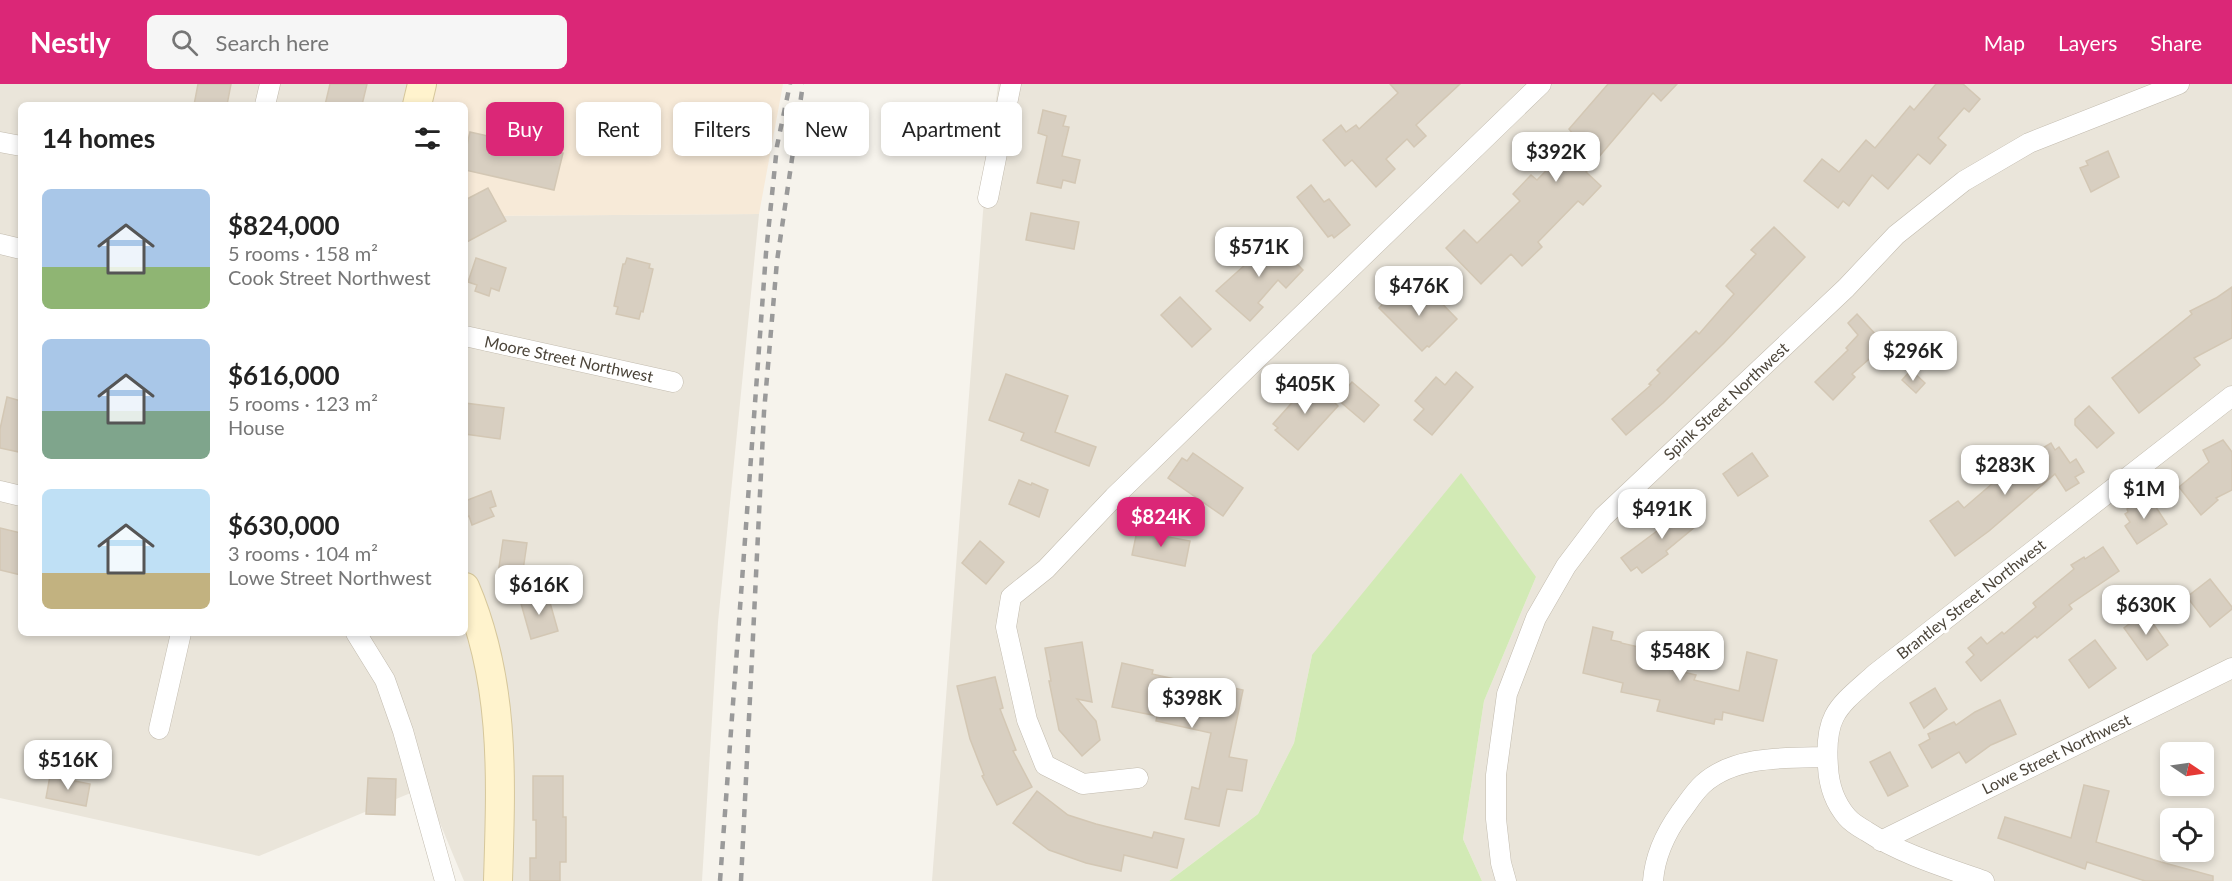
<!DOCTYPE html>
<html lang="en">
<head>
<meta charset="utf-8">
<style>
	:root { --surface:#fff; --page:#f6f6f6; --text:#222; --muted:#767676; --accent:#db2777 }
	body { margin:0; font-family:Lato,sans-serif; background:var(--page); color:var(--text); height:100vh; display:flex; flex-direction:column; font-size:22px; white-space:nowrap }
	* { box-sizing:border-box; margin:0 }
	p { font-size:20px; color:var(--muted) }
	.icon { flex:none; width:33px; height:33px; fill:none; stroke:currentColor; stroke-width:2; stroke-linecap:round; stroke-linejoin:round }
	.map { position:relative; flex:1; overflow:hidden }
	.sheet { position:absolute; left:18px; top:18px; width:450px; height:534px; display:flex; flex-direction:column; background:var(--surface); border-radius:9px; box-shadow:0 3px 9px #0003 }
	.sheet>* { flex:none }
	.guide { position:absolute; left:486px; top:18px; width:570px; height:54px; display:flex; gap:12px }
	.needle { width:39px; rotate:103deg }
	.controls { position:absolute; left:2160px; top:658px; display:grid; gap:12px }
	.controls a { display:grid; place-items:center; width:54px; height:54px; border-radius:9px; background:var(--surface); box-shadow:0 3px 9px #0003; font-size:30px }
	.price { position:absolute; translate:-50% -51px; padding:0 14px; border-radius:12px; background:#fff; color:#222; font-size:20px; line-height:39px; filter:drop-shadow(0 2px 3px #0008) }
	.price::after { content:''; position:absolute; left:50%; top:36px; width:18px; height:14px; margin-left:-9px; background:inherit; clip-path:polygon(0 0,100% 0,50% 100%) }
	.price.selected { background:var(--accent); color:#fff }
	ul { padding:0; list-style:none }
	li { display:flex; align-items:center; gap:18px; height:150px; padding:0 24px }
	li span { display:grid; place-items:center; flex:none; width:168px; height:120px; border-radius:9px; color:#555 }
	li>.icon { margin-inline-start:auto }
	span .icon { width:72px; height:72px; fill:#fffc; stroke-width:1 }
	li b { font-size:26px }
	h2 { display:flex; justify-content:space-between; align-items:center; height:72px; padding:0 24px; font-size:26px }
	.tag { padding:0 21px; border-radius:9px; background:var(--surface); box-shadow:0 3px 9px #0003; font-size:21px; line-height:54px }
	.tag.selected { background:var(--accent); color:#fff }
	header { display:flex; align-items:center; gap:36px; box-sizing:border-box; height:84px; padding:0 30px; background:var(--accent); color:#fff }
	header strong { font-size:28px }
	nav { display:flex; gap:33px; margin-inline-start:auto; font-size:21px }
	.search { width:420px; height:54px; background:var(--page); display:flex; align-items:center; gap:15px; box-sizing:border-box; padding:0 21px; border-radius:9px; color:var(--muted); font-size:22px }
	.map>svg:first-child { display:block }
	.residential { fill:#eae5da; fill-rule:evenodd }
	.commercial { fill:#f7ead8 }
	.green { fill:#d2eab5 }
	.building { fill:#d8cfc1; stroke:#d3c7b4; stroke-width:1.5 }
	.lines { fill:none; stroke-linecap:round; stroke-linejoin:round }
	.street-casing { stroke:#c2bbae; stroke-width:21 }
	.secondary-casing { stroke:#d6c79b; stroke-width:30 }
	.street { stroke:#fff; stroke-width:20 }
	.secondary { stroke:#fff3cd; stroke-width:28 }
	.rail { stroke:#9a9a9a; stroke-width:4.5; stroke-dasharray:8 8; stroke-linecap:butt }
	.labels { text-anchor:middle; stroke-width:6; stroke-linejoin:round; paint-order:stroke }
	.street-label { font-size:16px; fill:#4b4439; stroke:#fff }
</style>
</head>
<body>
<header>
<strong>Nestly</strong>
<div class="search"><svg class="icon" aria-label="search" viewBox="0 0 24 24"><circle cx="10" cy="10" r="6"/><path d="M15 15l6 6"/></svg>Search here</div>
<nav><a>Map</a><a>Layers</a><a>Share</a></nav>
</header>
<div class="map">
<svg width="2232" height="797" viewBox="0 0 2232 797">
	<rect width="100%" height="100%" fill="#f6f3ec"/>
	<!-- residential -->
	<g class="residential">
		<path d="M0,0H429L424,21H21V549H465V132L759,130L718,538L702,797H464L425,703L259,772L0,714Z"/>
		<path d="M998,0H2232V797H1482L1463,755L1484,617L1536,493L1312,571L1294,659L1258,730L1169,797H932L983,128ZM2170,669H2204V702H2170ZM2170,735H2204V768H2170Z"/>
	</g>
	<!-- commercial -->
	<path class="commercial" d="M429,0H783L759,130L465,132V21H424Z"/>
	<!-- green -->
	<path class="green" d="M1461,389L1536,493L1484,617L1463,755L1482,797H1169L1258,730L1294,659L1312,571Z"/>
	<!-- building -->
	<g class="building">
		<path d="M198,0H231L227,21H194Z"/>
		<path d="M330,0H367L362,21H325Z"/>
		<path d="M1390,0H1460L1416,41L1426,52L1414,63L1407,55L1386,75L1395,85L1376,103L1352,76L1345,82L1323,56L1341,41L1346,48L1356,41L1359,45L1398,9Z"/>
		<path d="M1608,0H1677L1661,17L1653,9L1586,88L1601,102L1583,121L1578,117L1538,158L1542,163L1522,182L1511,170L1481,200L1446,164L1464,146L1477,159L1520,117L1513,110L1531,91L1537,96L1577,55L1569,45Z"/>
		<path d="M1936,0H1963L1980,15L1969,28L1964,24L1938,54L1946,61L1930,80L1918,70L1888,105L1872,91L1849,122L1843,117L1838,124L1804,97L1822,75L1839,88L1866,56L1875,64L1910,22L1914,26Z"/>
		<path d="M1043,26L1066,32L1063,42L1069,43L1062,72L1080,76L1075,99L1063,96L1061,104L1037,99L1047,52L1038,49Z"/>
		<path d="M470,48L563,69L554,106L465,86V70Z"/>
		<path d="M2108,67L2119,93L2091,108L2080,84L2088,81L2086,77Z"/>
		<path d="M1311,101L1324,118L1329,115L1350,141L1334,154L1332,151L1328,153L1297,113Z"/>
		<path d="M488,104L506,137L465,159V116Z"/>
		<path d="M1031,129L1079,138L1074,165L1026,156Z"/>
		<path d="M1774,143L1805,173L1724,259L1663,319L1626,351L1612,335L1651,301L1649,300L1660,289L1657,286L1696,247L1699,250L1734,210L1726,202L1756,170L1751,166Z"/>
		<path d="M1271,153L1303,186L1286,204L1278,196L1258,219L1263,223L1250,237L1216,207L1256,171L1252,166L1264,154L1267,157Z"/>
		<path d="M476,174L506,184L499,207L491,204L489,212L475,207L477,201L468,198Z"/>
		<path d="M627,174L650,180L649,184L653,185L643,228L641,227L639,235L616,230L618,223L614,222L623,180H625Z"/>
		<path d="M1423,200L1457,235L1429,263L1427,262L1422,267L1379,224L1393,209L1403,219Z"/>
		<path d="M2232,203V254L2194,274L2200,281L2139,329L2112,294L2192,230L2190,227L2216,214Z"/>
		<path d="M1180,213L1211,245L1192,263L1161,231Z"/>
		<path d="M1857,230L1887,263L1877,272L1875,270L1852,290L1855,293L1833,316L1815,298L1848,266L1846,264L1858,251L1848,239Z"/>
		<path d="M1911,286L1925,299L1916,309L1902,296Z"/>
		<path d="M1456,288L1473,303L1432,351L1414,336L1424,325L1415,317L1436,293L1445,301Z"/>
		<path d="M1006,290L1068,312L1055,348L1096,363L1089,382L1021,356L1024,349L989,336Z"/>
		<path d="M1307,297L1312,301L1315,299L1338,322L1298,366L1275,346L1278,344L1273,340L1297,313L1294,310Z"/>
		<path d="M1352,298L1379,321L1364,338L1337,315Z"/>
		<path d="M7,313L21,317V359L19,368L0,364V345Z"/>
		<path d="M465,319L504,324L500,355L465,350Z"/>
		<path d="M2089,322L2114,349L2097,364L2075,341V335Z"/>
		<path d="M2223,356L2232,368V406L2216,414L2218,416L2201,431L2179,403L2209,378L2203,366Z"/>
		<path d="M2051,359L2055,366L2059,363L2070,379L2076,375L2084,388L2075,393L2079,399L2066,407L2055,390L1989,447L1955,472L1930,437L1958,417L1964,424L2008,386L2004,381L2024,363L2031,371Z"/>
		<path d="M1193,369L1243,404L1223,432L1168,394L1182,374L1187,377Z"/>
		<path d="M1752,369L1768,392L1738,412L1723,390Z"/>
		<path d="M1019,396L1031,401L1032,399L1048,406L1039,433L1009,420Z"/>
		<path d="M491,407L496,422L490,424L494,432L472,441L469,432L465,434V417Z"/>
		<path d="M2148,411L2167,440L2137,460L2125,442L2130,438L2125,430L2128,428L2127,425Z"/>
		<path d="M1686,420L1701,438L1666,467L1668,470L1642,489L1637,483L1631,487L1621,474L1661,444L1659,442Z"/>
		<path d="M0,444L21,449V491L0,486Z"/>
		<path d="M1137,447L1190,457L1185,482L1132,471Z"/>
		<path d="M503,456L527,459L522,493L498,490Z"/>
		<path d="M980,457L1004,478L986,500L962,479Z"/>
		<path d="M2103,463L2119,487L2069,521L2072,525L2037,554L2035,552L1981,597L1966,578L1974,571L1968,564L1981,553L1987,560L2002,548L2004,550L2036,523L2033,519L2074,485L2071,481L2084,473L2085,475Z"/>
		<path d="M2210,495L2232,523V525L2210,543L2187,513Z"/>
		<path d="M547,508L558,547L531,555L520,516Z"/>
		<path d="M2145,528L2168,561L2147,576L2124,544Z"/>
		<path d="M1593,543L1613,548L1611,556L1621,558V559L1652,566L1651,574L1660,576L1658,582L1696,591L1694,596L1739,607L1747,568L1777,576L1763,637L1723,628L1722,636L1715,635L1714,640L1657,627L1660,616L1621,608L1623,599L1583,589Z"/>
		<path d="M2095,556L2116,584L2089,604L2069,576Z"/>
		<path d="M1082,558L1092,618L1077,615L1096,637L1100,656L1082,672L1059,646L1049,597H1051L1045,564Z"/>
		<path d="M1122,579L1153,586L1152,590L1211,603L1212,599L1243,606L1229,673L1247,676L1242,707L1227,705L1219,742L1185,735L1192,703L1199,705L1211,649L1156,637L1157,632L1112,623Z"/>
		<path d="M995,593L1003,624L1000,625L1016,666L1013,667L1032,703L997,721L982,692L984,691L970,655L957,602Z"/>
		<path d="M1935,604L1947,625L1924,644L1910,619Z"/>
		<path d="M2000,616L2016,650L1991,661L1966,679L1959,668L1932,684L1919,661L1930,655L1928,650L1954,638L1956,641L1975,628Z"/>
		<path d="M1890,668L1908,702L1888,712L1870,678Z"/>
		<path d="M50,692L90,700L86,722L46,714Z"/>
		<path d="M533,692H563V733H566V778H560V797H530V774H536V736H533Z"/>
		<path d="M368,694L396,695L395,731L366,730Z"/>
		<path d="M2084,701L2109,707L2096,758L2161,778L2213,792V797H2145L2087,778L2085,785L1998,754L2005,733L2071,754Z"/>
		<path d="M1037,707L1068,731L1096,740L1152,754L1154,748L1184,755L1177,784L1124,771L1121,787L1086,779L1049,766L1013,739Z"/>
	</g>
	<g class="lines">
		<defs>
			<g id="street">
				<path d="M265,21L270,0"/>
				<path d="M0,58L21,62"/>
				<path d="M988,114L1011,0"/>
				<path d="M0,160L21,165"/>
				<path d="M465,252L673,298"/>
				<path d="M0,407L21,412"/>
				<path d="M356,549L385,596L403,647L445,797"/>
				<path d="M159,645L181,549"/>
				<path d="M1138,694L1083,700L1045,681L1027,636L1006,543L1011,513L1046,485L1114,413L1541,0"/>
				<path d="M1881,757L2232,584"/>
				<path d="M1506,797L1501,779L1496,735V691L1507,610L1536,534L1566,482L1603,433L1846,204L1896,151L1964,97L2029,59L2179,0"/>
				<path d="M1653,797C1655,771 1665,750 1680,729C1687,720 1694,708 1703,700C1735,671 1787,674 1827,673"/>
				<path d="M1984,797C1944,783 1901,770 1866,747C1859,743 1852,739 1847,733C1835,719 1829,702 1828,683C1824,630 1838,623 1875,590L2232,312"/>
			</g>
			<g id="secondary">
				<path d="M417,21L422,0"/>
				<path d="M465,503C506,599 501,696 498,797"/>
			</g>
		</defs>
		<!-- street casing -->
		<use href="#street" class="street-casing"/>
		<!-- secondary casing -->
		<use href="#secondary" class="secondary-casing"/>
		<!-- street -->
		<use href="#street" class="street"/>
		<!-- secondary -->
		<use href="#secondary" class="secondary"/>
		<!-- rail -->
		<g class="rail">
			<path d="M720,797L766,169L777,62L790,0"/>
			<path d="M741,797L764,328L777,177L803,0"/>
		</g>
	</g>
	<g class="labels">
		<!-- street labels -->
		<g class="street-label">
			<text transform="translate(569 275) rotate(12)" y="6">Moore Street Northwest</text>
			<text transform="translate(1726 317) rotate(-43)" y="6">Spink Street Northwest</text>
			<text transform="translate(1971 515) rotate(-38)" y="6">Brantley Street Northwest</text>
			<text transform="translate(2056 670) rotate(-26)" y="6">Lowe Street Northwest</text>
		</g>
	</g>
</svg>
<div class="controls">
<a><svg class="needle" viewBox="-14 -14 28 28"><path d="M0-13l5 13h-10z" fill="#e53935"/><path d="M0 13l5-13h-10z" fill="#767676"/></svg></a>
<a><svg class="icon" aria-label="locate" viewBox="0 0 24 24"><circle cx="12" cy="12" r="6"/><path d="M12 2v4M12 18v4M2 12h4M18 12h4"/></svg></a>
</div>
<b class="price" style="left:1556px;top:99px">$392K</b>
<b class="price" style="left:1259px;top:194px">$571K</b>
<b class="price" style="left:1419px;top:233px">$476K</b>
<b class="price" style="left:1913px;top:298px">$296K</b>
<b class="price" style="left:1305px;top:331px">$405K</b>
<b class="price" style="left:2005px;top:412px">$283K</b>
<b class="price" style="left:2144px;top:436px">$1M</b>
<b class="price" style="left:1662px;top:456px">$491K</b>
<b class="price selected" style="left:1161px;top:464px">$824K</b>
<b class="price" style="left:539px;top:532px">$616K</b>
<b class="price" style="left:2146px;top:552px">$630K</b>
<b class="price" style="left:1680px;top:598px">$548K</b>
<b class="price" style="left:1192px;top:645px">$398K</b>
<b class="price" style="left:68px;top:707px">$516K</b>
<div class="guide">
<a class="tag selected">Buy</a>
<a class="tag">Rent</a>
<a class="tag">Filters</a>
<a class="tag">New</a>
<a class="tag">Apartment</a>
</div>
<section class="sheet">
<h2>14 homes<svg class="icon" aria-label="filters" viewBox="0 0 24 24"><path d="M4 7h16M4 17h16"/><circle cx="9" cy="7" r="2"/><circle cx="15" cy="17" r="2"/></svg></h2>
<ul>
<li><span style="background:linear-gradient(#a9c7e8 65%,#8fb573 0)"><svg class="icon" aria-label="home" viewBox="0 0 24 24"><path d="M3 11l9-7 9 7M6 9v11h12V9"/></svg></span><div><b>$824,000</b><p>5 rooms · 158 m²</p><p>Cook Street Northwest</p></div></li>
<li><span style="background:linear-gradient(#a9c7e8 60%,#7fa58c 0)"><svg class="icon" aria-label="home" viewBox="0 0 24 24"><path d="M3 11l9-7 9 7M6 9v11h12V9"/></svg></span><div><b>$616,000</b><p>5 rooms · 123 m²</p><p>House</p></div></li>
<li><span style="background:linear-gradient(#bfe0f5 70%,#c2b280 0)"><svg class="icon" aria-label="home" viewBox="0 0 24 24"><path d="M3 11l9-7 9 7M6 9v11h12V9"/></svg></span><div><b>$630,000</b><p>3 rooms · 104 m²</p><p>Lowe Street Northwest</p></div></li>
</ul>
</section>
</div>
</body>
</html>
